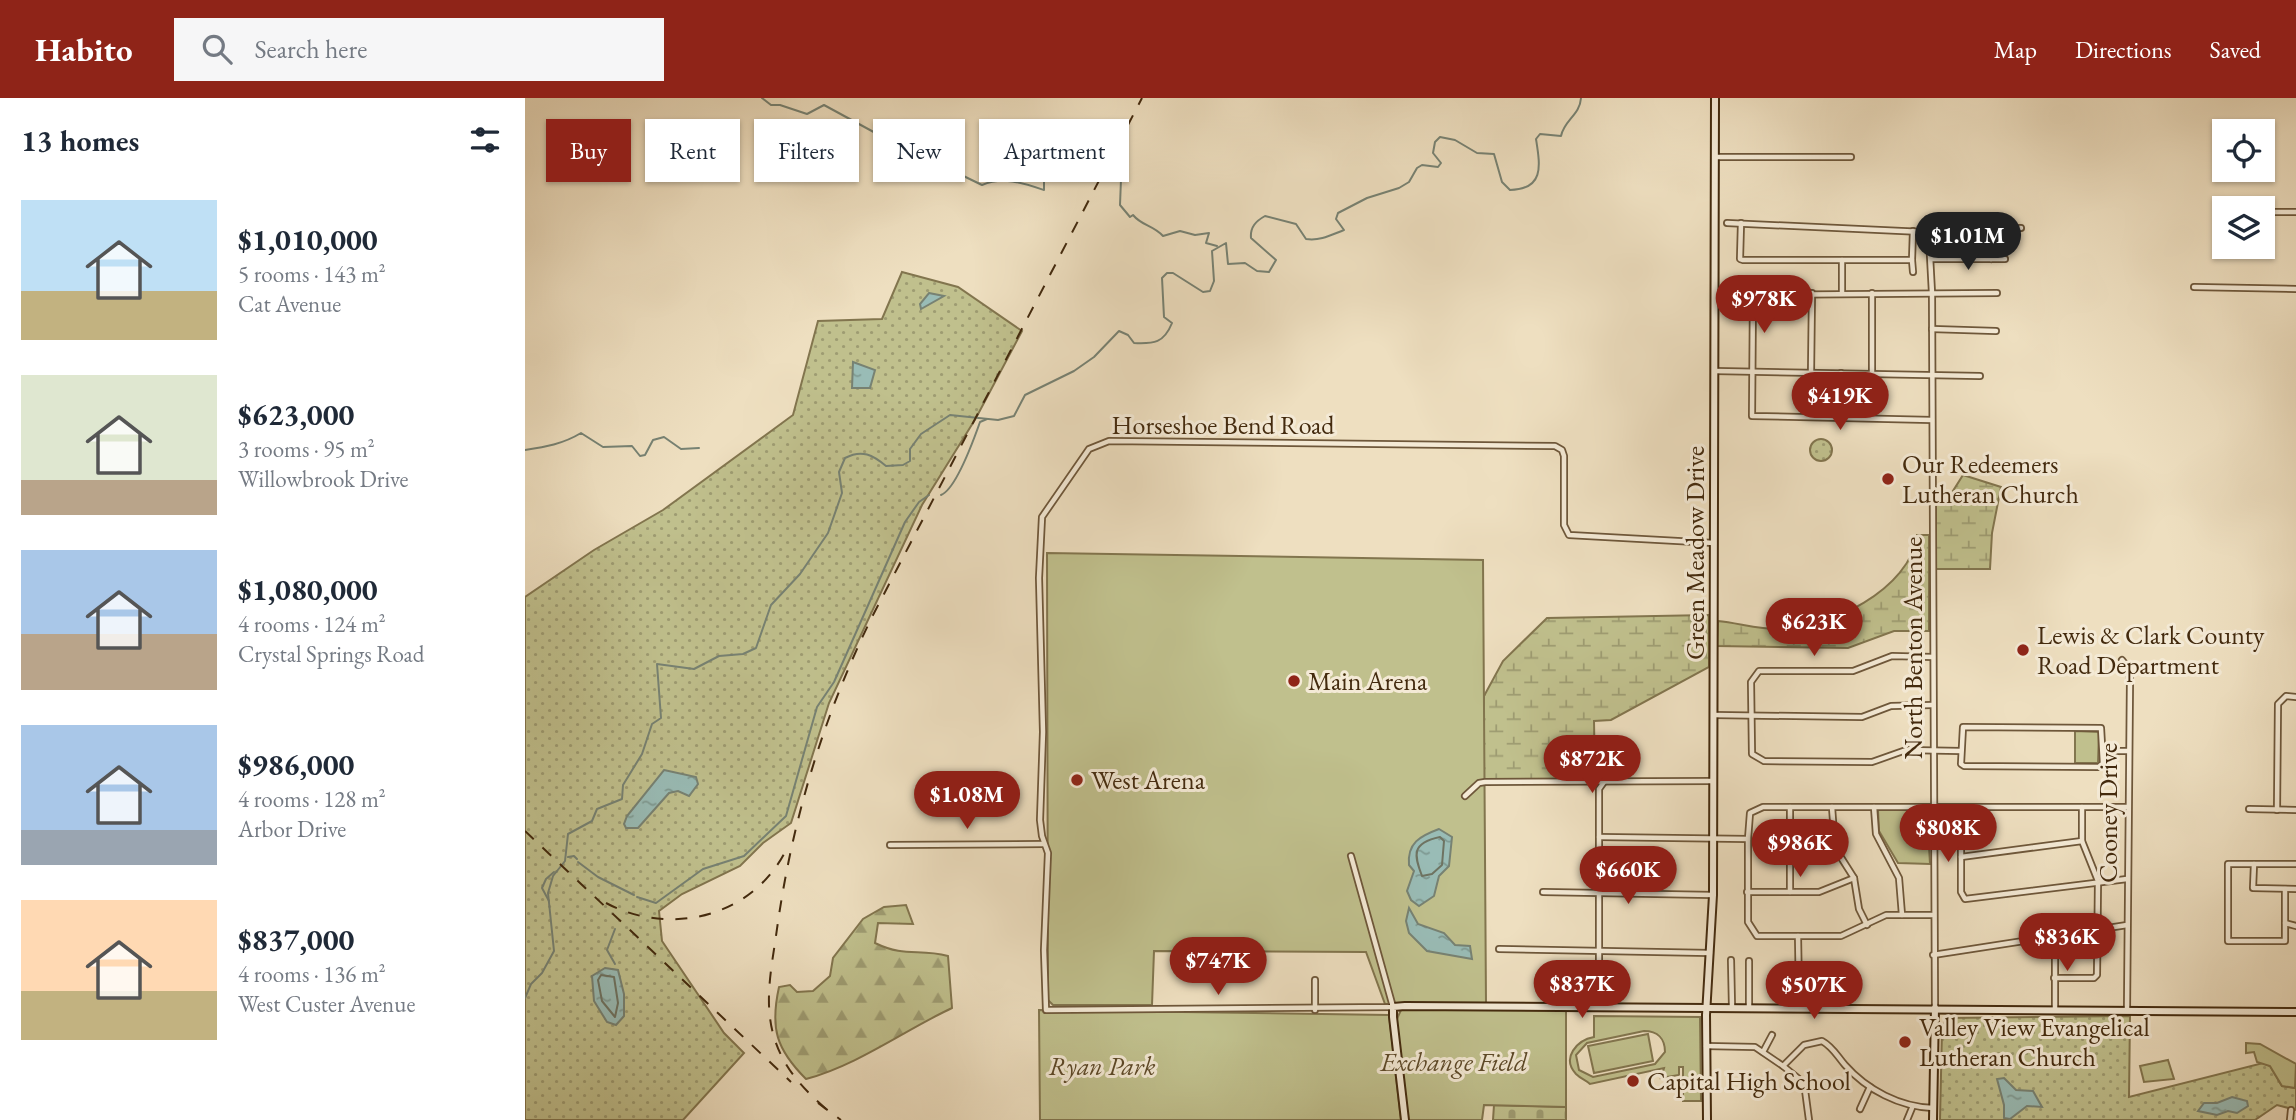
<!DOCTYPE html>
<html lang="en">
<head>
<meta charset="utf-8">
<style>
	:root { --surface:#fff; --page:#f6f6f7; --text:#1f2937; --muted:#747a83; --accent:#8f2418 }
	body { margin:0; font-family:"EB Garamond",serif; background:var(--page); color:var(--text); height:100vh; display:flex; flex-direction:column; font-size:26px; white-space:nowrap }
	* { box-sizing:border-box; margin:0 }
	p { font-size:23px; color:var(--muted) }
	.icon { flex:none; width:38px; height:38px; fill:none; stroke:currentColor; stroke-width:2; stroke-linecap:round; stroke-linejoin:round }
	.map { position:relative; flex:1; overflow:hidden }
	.side { display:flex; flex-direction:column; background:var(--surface); width:525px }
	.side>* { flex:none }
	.top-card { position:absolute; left:21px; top:21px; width:665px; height:63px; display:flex; gap:14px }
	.controls { position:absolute; left:1687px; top:21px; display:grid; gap:14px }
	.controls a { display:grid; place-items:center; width:63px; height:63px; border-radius:0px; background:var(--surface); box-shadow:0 2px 5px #0004; font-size:35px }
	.price { position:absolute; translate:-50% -60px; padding:0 16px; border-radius:24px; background:var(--accent); color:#fff; font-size:23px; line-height:46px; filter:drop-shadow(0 2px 4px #0008) }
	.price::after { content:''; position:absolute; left:50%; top:42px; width:21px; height:16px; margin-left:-10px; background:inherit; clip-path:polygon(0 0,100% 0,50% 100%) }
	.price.active { background:#222; color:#fff }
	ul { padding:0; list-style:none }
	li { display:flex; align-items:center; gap:21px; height:175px; padding:0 21px }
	li span { display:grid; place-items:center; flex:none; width:196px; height:140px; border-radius:0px; color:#555 }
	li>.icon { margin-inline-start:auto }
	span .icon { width:84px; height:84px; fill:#fffc; stroke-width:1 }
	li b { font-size:30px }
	h2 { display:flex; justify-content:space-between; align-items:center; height:84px; padding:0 21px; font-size:30px }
	.tag { padding:0 24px; border-radius:0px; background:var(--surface); box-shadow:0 2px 5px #0004; font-size:24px; line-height:63px }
	.tag.active { background:var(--accent); color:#fff }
	header { display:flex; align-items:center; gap:42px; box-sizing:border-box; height:98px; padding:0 35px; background:var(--accent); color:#fff }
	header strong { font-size:33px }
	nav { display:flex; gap:38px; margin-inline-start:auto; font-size:24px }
	.search { width:490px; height:63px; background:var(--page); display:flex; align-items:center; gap:18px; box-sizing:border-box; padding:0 24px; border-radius:0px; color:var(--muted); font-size:26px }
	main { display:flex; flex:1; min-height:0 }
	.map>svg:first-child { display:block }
	.grass { fill:url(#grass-dots); stroke:#82754e; stroke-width:2 }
	.forest { fill:url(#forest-firs); stroke:#82754e; stroke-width:2 }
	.wetland { fill:url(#wetland-marsh); stroke:#82754e; stroke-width:2 }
	.cemetery { fill:url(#cemetery-stones); stroke:#82754e; stroke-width:2 }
	.park { fill:#c0c08d; stroke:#82754e; stroke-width:2; fill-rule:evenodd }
	.water { fill:url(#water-ripples); stroke:#778273; stroke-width:2 }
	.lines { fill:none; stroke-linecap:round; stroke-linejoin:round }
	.shore { stroke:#6e7362; stroke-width:2 }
	.stream { stroke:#778273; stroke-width:2 }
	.street-casing { stroke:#6e573a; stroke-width:8 }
	.secondary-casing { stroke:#432a0e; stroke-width:10 }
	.street { stroke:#f4ead6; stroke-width:4.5 }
	.secondary { stroke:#f4ead6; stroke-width:6 }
	.rail { stroke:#432a0e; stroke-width:2; stroke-dasharray:12 12; stroke-linecap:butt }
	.poi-dot { fill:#8f2418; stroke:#f4ead6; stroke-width:2.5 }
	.labels { text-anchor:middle; stroke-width:6; stroke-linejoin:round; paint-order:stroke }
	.street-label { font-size:26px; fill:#432a0e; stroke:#f4ead6 }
	.poi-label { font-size:26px; fill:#432a0e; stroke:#f4ead6; text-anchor:start }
	.park-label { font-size:26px; font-style:italic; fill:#5c4827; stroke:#f4ead6 }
</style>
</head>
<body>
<header>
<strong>Habito</strong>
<div class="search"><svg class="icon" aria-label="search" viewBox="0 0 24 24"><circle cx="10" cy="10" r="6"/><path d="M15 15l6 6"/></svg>Search here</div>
<nav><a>Map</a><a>Directions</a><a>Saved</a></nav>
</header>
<main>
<section class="side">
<h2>13 homes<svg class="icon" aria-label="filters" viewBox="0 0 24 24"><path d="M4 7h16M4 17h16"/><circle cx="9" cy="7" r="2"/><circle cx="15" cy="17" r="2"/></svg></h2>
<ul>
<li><span style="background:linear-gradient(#bfe0f5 65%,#c2b280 0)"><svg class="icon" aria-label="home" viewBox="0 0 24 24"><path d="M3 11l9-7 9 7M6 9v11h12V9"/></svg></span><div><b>$1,010,000</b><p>5 rooms · 143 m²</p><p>Cat Avenue</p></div></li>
<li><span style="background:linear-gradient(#dfe7d0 75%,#b9a48a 0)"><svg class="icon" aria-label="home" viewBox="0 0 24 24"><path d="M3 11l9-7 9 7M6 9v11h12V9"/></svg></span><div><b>$623,000</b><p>3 rooms · 95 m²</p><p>Willowbrook Drive</p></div></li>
<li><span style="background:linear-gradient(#a9c7e8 60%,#b9a48a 0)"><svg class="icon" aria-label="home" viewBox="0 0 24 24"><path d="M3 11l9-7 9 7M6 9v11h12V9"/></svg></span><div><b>$1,080,000</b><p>4 rooms · 124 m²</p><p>Crystal Springs Road</p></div></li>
<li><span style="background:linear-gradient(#a9c7e8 75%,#9aa5b1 0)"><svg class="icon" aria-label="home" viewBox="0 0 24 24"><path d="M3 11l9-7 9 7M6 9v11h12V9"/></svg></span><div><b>$986,000</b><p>4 rooms · 128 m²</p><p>Arbor Drive</p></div></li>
<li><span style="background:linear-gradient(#ffd9b3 65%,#c2b280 0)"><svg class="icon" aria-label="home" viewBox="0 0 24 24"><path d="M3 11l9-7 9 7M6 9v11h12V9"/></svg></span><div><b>$837,000</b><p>4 rooms · 136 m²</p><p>West Custer Avenue</p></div></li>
</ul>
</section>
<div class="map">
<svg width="1771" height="1022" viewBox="0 0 1771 1022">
	<defs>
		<pattern id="grass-dots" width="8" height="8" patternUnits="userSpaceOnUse" patternTransform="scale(1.75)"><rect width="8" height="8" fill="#c0c08d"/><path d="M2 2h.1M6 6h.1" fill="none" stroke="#9e9c72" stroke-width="1.8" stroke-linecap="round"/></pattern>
		<pattern id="forest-firs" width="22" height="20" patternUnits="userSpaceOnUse" patternTransform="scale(1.75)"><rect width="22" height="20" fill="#c0c08d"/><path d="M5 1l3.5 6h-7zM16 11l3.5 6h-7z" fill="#9e9c72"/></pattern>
		<pattern id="wetland-marsh" width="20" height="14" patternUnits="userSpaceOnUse" patternTransform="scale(1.75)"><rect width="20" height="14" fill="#c0c08d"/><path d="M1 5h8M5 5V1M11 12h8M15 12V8" fill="none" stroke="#9e9c72"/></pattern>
		<pattern id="cemetery-stones" width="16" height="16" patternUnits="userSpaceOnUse" patternTransform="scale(1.75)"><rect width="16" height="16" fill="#c0c08d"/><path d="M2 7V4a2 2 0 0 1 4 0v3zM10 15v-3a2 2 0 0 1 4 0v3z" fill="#9e9c72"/></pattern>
		<pattern id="water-ripples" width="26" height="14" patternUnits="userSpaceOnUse" patternTransform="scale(1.75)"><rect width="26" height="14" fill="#99bcb6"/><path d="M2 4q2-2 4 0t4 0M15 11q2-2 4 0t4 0" fill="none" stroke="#7e9992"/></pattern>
	</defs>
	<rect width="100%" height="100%" fill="#eedfc0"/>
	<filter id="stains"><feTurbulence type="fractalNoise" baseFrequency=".00286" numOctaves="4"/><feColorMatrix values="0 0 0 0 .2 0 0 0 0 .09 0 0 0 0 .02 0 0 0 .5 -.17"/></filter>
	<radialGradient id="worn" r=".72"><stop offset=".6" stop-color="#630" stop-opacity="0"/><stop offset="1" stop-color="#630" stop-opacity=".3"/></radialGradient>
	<!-- grass -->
	<g class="grass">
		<path d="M377,174L433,189L497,233L451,320L397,407L304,605L266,725L238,745L215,768L157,796L134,813L137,843L199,935L219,955L158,1022H0V499L69,452L138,412L268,317L293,223L357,221Z"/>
		<circle cx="1296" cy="352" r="11"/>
		<path d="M1605,918L1604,999L1738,965L1745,968L1757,988L1771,990V1012L1752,1007L1730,1022H1415L1417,932L1421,920Z"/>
	</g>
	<!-- forest -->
	<path class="forest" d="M381,807L388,826L353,825L350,845C381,860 393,850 423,858L427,910C378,933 333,967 281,981C251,951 245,930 254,889L265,887L272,894L288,893L305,878L308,860L338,821L359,809Z"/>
	<!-- wetland -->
	<g class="wetland">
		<path d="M1438,377L1476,389L1467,435L1465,471H1411V405L1421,404Z"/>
		<path d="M1392,437H1404V533H1369L1323,550L1192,548L1193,523C1213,525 1233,531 1253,531C1303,532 1386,491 1392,437Z"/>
		<path d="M1184,517V569L1086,622L1069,623L1070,682L959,681V598L978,563L1022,520Z"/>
	</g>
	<!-- cemetery -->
	<path class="cemetery" d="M969,1007L1041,1009V1022H968Z"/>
	<!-- park -->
	<g class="park">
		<path d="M522,455L958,462L961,906H860L841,854L629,853L627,907H528L523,902Z"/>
		<path d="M1550,633L1574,634L1573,665H1550Z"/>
		<path d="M1353,712H1402L1405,766L1373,765L1354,733Z"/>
		<path d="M882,911L1041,912V1009L959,1007L957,1022H883L871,923L876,912Z"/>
		<path d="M514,912L864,917L876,1022H515Z"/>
		<path d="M1069,918L1175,919L1176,1003H1158V969H1154V977L1136,980L1139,970L1065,986C1061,982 1056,981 1051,976C1036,960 1052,942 1069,939ZM1119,933C1133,933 1140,941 1140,954L1130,966L1068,979L1054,972L1051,957L1062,945Z"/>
		<path d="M1123,936L1128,963L1069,975L1063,948Z"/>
		<path d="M1721,945L1735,946L1771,966L1770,990L1757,988L1745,968L1732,964L1729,954L1721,955Z"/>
		<path d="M1643,962L1649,981L1619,984L1615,968Z"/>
	</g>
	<!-- water -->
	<g class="water">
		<path d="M404,195L419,198L396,211L395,206Z"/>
		<path d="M328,264L350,272L345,290H327Z"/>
		<path d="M139,672L171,679L173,686L164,698L153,693L144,695L113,730H101L99,726L102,718Z"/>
		<path d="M914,731L927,739L924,768L914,778L909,798L894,808L886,802L882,793L889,773L884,767C882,745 895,738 914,731Z"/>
		<path d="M884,810L893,826L919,835L930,847L945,848L947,861L902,853L884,835L881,823Z"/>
		<path d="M80,870L93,872L99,896V918L91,927L82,924L69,903L67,878Z"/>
		<path d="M1479,980L1491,992L1508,993L1517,1009L1502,1008L1485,1021L1479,1020V1007L1472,981Z"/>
		<path d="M1707,999L1722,1003L1723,1008L1712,1015L1703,1013L1692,1017L1673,1013L1679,1005H1692Z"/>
	</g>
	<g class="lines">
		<!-- shore -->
		<g class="shore">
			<path d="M915,739L919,743L917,767L907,776L897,778C889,757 886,745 915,739Z"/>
			<path d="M76,877L89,879L93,905L90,919L77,903L73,882Z"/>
		</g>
		<!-- stream -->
		<g class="stream">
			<path d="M237,0L246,7H255L282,16L299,7L356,38L376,41L392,56L417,67"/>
			<path d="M420,69L457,87C478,78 498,85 519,92V81C536,75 538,81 553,80C562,80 568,75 576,73L596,81L595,107L605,119L608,117C617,128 628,127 638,138L655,133L670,137L684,135L681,145L692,148"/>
			<path d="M0,352C20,349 38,346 56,335L78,349L107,348L115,358L120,357L128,342L139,339L156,351L174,350"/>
			<path d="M416,397C431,391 449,341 455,324L462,321"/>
			<path d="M43,759L49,758L52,761"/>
			<path d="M53,764L73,779L109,797"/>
			<path d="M112,799L131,805L178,771L219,758L261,718L292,609L309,584L380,424L394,404L404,397"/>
			<path d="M24,803L17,790L21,781L29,774"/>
			<path d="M90,831L82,852L90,866"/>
			<path d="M0,900L6,886L17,875L29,853L23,795L28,778L40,763L43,736L67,723L72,711L97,701L98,687L117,656L127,626L136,620L132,566L169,571L194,558L218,556L231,550L246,507L275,476L303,435L317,395L314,374L320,360C337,351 348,357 361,368L378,367L385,363V351L396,336L425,317L473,322L489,318L500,297L549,273L569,259L594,233L603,237L609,245C629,246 639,245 647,225L639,219L637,180L642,175H648L678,194L685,193L689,183L687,153L701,145L703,166L720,165L732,173L744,174L751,162L726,140C725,129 731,123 740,118L771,126L781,141C796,143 806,137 819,132L811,121L813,115L842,100L874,90L884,84L892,70L897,67L913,69L916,65L908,55L910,44L915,39L930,42L952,55L969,56L977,84L985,92C1020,91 1015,67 1011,41L1015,36L1036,38C1039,22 1055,17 1056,0"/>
		</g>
		<defs>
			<g id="street">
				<path d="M1190,59H1326"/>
				<path d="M1738,114H1771"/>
				<path d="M1403,121L1407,195L1410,910"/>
				<path d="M1202,125L1398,134L1496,130"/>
				<path d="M1216,125L1215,161L1218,162H1387L1388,133"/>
				<path d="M1406,161H1480"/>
				<path d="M1466,161L1480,131"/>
				<path d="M1317,162V195"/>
				<path d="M1387,162L1388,174"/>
				<path d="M1669,189L1771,191"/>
				<path d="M1407,231L1471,233"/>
				<path d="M1190,273L1455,278"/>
				<path d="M1286,275L1287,195"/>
				<path d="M1316,275V322"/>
				<path d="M1347,276V195"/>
				<path d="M1407,322L1227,318L1228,197L1472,195"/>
				<path d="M1408,559L1367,558L1328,573H1234L1226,584L1227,656L1239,663L1347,664L1381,652L1436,653"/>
				<path d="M1597,562L1604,571L1605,583L1602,912"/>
				<path d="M1189,617L1337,619L1366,608L1407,607"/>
				<path d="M1438,629L1576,630L1578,665L1575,669L1439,668L1436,666Z"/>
				<path d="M1578,653H1603"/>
				<path d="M940,698L954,685L960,684L1188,683"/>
				<path d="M1265,709V794"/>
				<path d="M1307,709L1310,750L1329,780L1334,811L1342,827"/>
				<path d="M1349,709L1351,736L1374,780L1377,817"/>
				<path d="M1436,709V794L1440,801L1602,781"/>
				<path d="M1724,711L1771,712"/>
				<path d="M1752,712L1753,606L1761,598L1771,599"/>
				<path d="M1074,739L1223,741L1225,715L1238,709H1602"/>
				<path d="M1223,741V824L1232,838H1316L1361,817H1407"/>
				<path d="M365,747L519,746"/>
				<path d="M826,758L868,909L521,912L519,852L523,755L517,738L515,722L518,634L514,480L517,419L564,351L584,343L1030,348L1037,352L1039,358V427L1044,437L1189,445"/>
				<path d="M1436,759L1557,743"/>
				<path d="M1729,766L1728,790L1771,791"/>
				<path d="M1771,766H1703V843H1760V825L1771,828"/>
				<path d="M1760,791V825"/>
				<path d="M1018,794L1188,797"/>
				<path d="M1222,794H1294L1329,780"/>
				<path d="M1273,838L1274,894"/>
				<path d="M1530,838V912"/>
				<path d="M974,851L1185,855"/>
				<path d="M1408,857L1602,827"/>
				<path d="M1206,862L1207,909"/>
				<path d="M1529,880H1569L1572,877L1573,783L1557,743V709"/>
				<path d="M790,882V912"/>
				<path d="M1249,885H1274"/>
				<path d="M1074,909V691L1079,684"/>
				<path d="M1224,909V863"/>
				<path d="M1181,948L1230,949L1258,968L1274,981L1280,992L1284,1022"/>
				<path d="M1238,954L1247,937"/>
				<path d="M1258,968L1279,947L1297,943C1308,949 1312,958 1320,967C1342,992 1375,1009 1408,1010"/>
				<path d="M1335,1011L1345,989"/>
				<path d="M1382,1022L1387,1010"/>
				<path d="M1765,1022L1766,1012"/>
			</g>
			<g id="secondary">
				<path d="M880,1022L868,919V909L880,908L1771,914"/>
				<path d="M1182,1022L1181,917L1188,797L1190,0"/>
				<path d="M1408,1022L1410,910"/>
			</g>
		</defs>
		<!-- street casing -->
		<use href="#street" class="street-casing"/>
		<!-- secondary casing -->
		<use href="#secondary" class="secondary-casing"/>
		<!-- street -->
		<use href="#street" class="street"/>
		<!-- secondary -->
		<use href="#secondary" class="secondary"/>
		<!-- rail -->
		<g class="rail">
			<path d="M0,733L266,984"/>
			<path d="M81,805C145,839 228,819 261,752"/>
			<path d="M293,1005L316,1022"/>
			<path d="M301,1011C277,990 258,969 249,939C239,906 246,872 251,838C266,726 297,621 347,519L617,0"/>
		</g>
	</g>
	<!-- markers -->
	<g class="poi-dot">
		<circle cx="1363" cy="381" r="7"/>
		<circle cx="1498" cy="552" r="7"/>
		<circle cx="769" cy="583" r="7"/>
		<circle cx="552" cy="682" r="7"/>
		<circle cx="1380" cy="944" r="7"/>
		<circle cx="1108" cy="983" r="7"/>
	</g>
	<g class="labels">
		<!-- street labels -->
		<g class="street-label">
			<text x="698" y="336">Horseshoe Bend Road</text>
			<text transform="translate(1170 455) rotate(-90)" y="9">Green Meadow Drive</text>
			<text transform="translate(1388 550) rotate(-90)" y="9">North Benton Avenue</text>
			<text transform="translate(1583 715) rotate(-90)" y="9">Cooney Drive</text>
		</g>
		<!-- poi labels -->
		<g class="poi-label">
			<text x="1377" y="375">Our Redeemers<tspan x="1377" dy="30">Lutheran Church</tspan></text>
			<text x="1512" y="546">Lewis &amp; Clark County<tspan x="1512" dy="30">Road Department</tspan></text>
			<text x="783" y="592">Main Arena</text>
			<text x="566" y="691">West Arena</text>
			<text x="1394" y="938">Valley View Evangelical<tspan x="1394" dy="30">Lutheran Church</tspan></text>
			<text x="1122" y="992">Capital High School</text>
		</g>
		<!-- park labels -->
		<g class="park-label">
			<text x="929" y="973">Exchange Field</text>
			<text x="577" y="977">Ryan Park</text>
		</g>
	</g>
	<rect width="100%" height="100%" filter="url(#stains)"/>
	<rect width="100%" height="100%" fill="url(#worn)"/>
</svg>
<div class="controls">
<a><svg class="icon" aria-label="locate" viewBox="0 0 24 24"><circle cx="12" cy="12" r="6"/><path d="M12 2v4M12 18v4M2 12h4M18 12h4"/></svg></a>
<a><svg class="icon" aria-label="layers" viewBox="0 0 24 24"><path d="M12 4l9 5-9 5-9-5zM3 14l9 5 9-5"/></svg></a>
</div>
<b class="price active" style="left:1443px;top:174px">$1.01M</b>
<b class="price" style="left:1239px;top:237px">$978K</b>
<b class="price" style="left:1315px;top:334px">$419K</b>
<b class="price" style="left:1289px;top:560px">$623K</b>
<b class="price" style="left:1067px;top:697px">$872K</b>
<b class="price" style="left:442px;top:733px">$1.08M</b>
<b class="price" style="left:1423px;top:766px">$808K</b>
<b class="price" style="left:1275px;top:781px">$986K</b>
<b class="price" style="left:1103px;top:808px">$660K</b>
<b class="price" style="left:1542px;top:875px">$836K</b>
<b class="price" style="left:693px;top:899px">$747K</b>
<b class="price" style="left:1057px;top:922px">$837K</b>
<b class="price" style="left:1289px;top:923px">$507K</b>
<div class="top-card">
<a class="tag active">Buy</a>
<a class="tag">Rent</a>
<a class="tag">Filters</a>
<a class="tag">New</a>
<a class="tag">Apartment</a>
</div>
</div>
</main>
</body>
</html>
